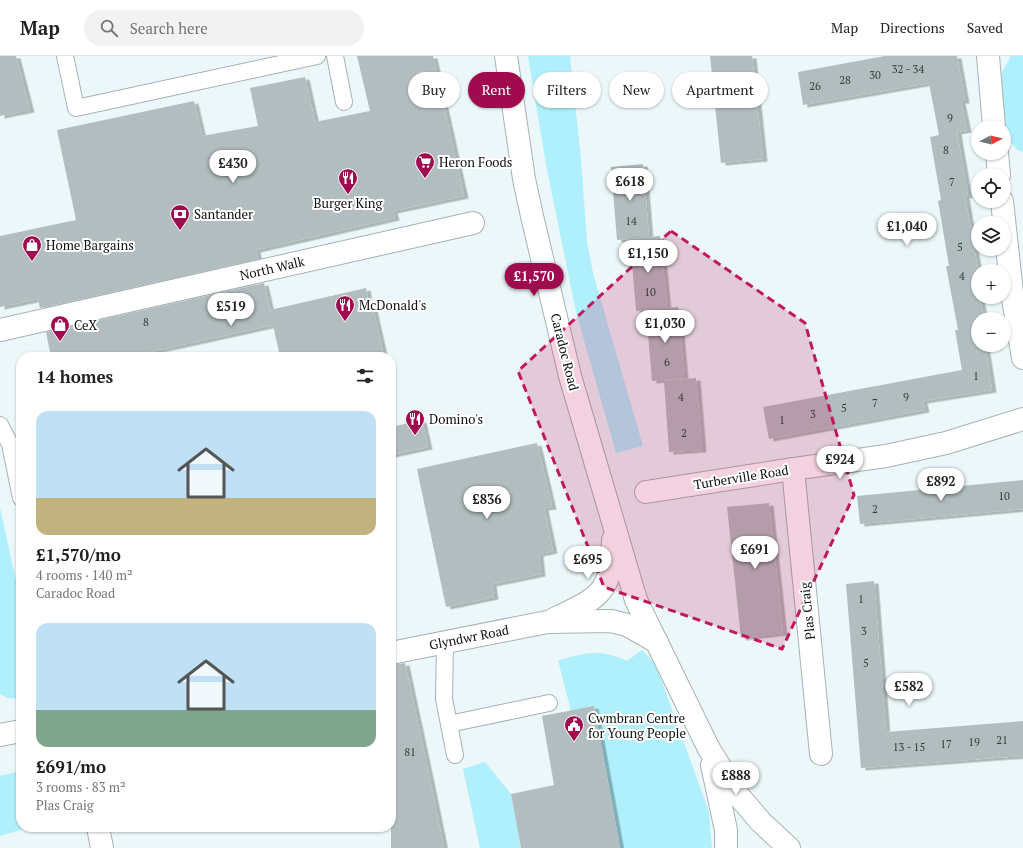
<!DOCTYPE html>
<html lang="en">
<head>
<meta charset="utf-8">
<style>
	:root { --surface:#fff; --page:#f2f2f2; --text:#202124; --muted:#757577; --line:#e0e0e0; --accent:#a00a4f }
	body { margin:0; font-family:"PT Serif",serif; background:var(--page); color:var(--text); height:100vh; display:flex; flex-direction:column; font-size:15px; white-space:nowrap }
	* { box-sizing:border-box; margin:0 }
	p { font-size:13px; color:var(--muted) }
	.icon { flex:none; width:22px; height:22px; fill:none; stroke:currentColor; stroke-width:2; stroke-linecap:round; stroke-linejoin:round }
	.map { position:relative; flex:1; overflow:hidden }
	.panel { position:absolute; left:16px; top:296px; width:380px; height:480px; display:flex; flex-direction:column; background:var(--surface); border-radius:16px; box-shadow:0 1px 3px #0004 }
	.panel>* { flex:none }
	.hud { position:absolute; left:408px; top:16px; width:380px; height:36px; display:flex; gap:8px }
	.needle { width:26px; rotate:83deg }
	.fabs { position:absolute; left:971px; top:64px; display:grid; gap:8px }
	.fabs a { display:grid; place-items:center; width:40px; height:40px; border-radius:50%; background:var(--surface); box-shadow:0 1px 3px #0004; font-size:20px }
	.price { position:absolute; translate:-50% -34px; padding:0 9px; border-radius:14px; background:#fff; color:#222; font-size:13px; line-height:26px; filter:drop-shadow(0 1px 2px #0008) }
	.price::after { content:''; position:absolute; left:50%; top:24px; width:12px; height:9px; margin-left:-6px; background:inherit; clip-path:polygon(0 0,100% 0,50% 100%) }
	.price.active { background:var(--accent); color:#fff }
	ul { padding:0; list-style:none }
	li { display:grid; align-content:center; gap:8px; height:212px; padding:0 20px }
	li span { display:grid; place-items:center; height:124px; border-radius:12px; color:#555 }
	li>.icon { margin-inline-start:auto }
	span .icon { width:72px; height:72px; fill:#fffc; stroke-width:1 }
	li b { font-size:17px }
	h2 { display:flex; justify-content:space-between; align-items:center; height:48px; padding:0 20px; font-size:17px }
	.pill { padding:0 14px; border-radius:18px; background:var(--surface); box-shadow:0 1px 3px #0004; font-size:14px; line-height:36px }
	.pill.active { background:var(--accent); color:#fff }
	header { display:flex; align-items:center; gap:24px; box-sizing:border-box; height:56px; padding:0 20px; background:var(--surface); border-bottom:1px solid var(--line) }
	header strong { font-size:19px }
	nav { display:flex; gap:22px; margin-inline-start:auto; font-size:14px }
	.search { width:280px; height:36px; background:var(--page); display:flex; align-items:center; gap:10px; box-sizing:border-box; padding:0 14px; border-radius:22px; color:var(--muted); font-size:15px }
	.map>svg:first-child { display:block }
	.green { fill:#b0effc }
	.building { fill:#b2bdbf; filter:url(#shadow) }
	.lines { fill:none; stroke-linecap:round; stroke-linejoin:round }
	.lane-casing { stroke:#a7b2b4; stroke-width:18 }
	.street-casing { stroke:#a7b2b4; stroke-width:24 }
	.secondary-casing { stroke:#a7b2b4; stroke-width:24 }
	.lane { stroke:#fff; stroke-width:16 }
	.street { stroke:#fff; stroke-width:22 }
	.secondary { stroke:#fff; stroke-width:22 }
	.marked { fill:#c2185b; fill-opacity:0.2; stroke:#c2185b; stroke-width:3; stroke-dasharray:8 5; stroke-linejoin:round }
	.labels { text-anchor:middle; stroke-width:4; stroke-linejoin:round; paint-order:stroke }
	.number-label { font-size:11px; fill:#363b3c }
	.poi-label { font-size:13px; fill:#0d1011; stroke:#fff; text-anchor:start }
	.street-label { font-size:13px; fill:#0d1011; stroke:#fff }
</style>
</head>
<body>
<header>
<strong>Map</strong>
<div class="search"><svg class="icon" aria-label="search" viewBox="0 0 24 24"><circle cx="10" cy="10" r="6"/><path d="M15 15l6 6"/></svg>Search here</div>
<nav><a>Map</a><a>Directions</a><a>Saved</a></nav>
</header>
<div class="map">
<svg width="1023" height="792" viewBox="0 0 1023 792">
	<defs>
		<filter id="shadow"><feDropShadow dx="4.5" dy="2.5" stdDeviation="0" flood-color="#0004"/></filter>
	</defs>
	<rect width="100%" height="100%" fill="#ebf7f9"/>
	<!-- green -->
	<g class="green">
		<path d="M528,0H570L581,103L587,186L593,217L643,390L616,397L576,256L546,109Z"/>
		<path d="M1011,0H1023V96C1001,91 996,34 1002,17C1004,11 1008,5 1011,0Z"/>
		<path d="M0,452L21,547V643L7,642L0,638Z"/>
		<path d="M642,594L656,609L709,756L712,792H620L594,651L571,655L558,604C588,597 598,592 627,605Z"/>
		<path d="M485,706L511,738L521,792H480L463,713Z"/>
		<path d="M21,715V771H38L20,774L0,780V720Z"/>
	</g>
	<!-- building -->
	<g class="building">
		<path d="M0,0H16L30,54L0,60Z"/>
		<path d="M357,0H433L464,140L393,155L395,162L256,194L258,203L40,252L38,243L0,251V180L76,164L57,74L194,45L202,80L258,70L250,32L305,21L315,66L370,55Z"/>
		<path d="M710,0H752L763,103L721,107Z"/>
		<path d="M885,0H957L965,45H961L967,74L947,78L957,76L968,140H965L978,214V241H980L984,263H978V289H985L992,334L923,345L925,354L769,383L763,351L962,314L955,274H958L946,210H949L938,145L941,144L930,81L939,79L929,27L803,49L798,16Z"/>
		<path d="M643,108L649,181L617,184L611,111Z"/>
		<path d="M660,180L667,252L636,255L630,183Z"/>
		<path d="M264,227L270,254L366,232L368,243H371L384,301H280L273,269L127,301H51L46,276Z"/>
		<path d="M678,251L684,322L652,325L646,254Z"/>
		<path d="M696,322L702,394L669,396L664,325Z"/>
		<path d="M422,364L428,391L391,399V371Z"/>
		<path d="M537,387L552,451L544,452L553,495L539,498L541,518L492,528L494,541L446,551L417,413Z"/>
		<path d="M1023,424V453L860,468L857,440Z"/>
		<path d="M769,447L783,577L741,582L727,451Z"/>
		<path d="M874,525L886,676L1023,665V700L861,712L846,528Z"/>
		<path d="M405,607L429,719L444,792H391V609Z"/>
		<path d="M594,650L620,792H521L511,738L554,729L542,660Z"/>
	</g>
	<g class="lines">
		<defs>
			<g id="lane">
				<path d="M65,0L76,52L317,0"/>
				<path d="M335,0L344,46"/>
				<path d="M0,369L10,388L21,442"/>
				<path d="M445,586L444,643L455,699"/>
				<path d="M449,668L549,647"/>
			</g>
			<g id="street">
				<path d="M988,0L994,71"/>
				<path d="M997,97L999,119"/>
				<path d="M1002,145L1012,237L1023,302"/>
				<path d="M0,274L473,167"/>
				<path d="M793,413L821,698"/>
				<path d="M646,436L793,413L886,400L946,387L1023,363"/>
				<path d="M98,771L102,792"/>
			</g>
			<g id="secondary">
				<path d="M506,0L524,123L532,160L570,320L636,544L709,693L737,738L761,766L789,792"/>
				<path d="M554,563C599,542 612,537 613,484"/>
				<path d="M391,597L547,566L611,565L627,569L657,586"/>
				<path d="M0,679L21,675"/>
				<path d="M712,709L726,774V792"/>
			</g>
		</defs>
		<!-- lane casing -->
		<use href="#lane" class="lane-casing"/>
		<!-- street casing -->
		<use href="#street" class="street-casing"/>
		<!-- secondary casing -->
		<use href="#secondary" class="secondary-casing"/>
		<!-- lane -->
		<use href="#lane" class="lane"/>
		<!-- street -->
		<use href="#street" class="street"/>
		<!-- secondary -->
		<use href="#secondary" class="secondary"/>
	</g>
	<!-- marked area -->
	<path class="marked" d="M671,175L805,267L854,439L782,593L604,531L518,315Z"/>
	<!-- icons -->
	<defs>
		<symbol id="supermarket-pin" viewBox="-11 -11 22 30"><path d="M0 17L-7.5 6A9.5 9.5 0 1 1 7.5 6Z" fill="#a00a4f" stroke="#fff"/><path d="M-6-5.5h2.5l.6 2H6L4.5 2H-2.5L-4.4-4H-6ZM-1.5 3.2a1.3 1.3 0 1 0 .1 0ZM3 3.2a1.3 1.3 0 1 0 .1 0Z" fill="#fff"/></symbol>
		<symbol id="restaurant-pin" viewBox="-11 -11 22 30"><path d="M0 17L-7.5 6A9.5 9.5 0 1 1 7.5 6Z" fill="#a00a4f" stroke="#fff"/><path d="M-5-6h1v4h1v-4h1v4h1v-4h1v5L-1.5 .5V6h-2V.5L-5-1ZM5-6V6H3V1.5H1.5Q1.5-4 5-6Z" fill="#fff"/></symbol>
		<symbol id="bank-pin" viewBox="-11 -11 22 30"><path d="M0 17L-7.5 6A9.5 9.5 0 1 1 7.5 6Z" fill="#a00a4f" stroke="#fff"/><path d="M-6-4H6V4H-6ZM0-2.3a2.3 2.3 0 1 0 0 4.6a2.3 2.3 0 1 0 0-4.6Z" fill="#fff"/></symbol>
		<symbol id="shop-pin" viewBox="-11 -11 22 30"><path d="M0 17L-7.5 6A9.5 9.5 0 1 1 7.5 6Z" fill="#a00a4f" stroke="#fff"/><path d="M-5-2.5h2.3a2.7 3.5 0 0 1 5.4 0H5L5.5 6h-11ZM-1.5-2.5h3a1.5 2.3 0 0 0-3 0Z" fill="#fff"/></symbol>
		<symbol id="civic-pin" viewBox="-11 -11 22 30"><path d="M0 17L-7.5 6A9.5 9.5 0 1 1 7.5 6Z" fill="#a00a4f" stroke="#fff"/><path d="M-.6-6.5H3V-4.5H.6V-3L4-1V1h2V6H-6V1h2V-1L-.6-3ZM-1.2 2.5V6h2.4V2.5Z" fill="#fff"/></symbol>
	</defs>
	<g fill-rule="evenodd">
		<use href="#supermarket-pin" x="414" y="95" width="22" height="30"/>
		<use href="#restaurant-pin" x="337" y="111" width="22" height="30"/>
		<use href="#bank-pin" x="169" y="147" width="22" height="30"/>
		<use href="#shop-pin" x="21" y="178" width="22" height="30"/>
		<use href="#restaurant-pin" x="334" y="238" width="22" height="30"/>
		<use href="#shop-pin" x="49" y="258" width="22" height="30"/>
		<use href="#restaurant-pin" x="404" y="352" width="22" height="30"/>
		<use href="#civic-pin" x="563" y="658" width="22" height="30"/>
	</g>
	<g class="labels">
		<!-- number labels -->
		<g class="number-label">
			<text x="908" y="17">32 - 34</text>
			<text x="875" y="23">30</text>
			<text x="845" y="28">28</text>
			<text x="815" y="34">26</text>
			<text x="950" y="66">9</text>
			<text x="946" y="98">8</text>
			<text x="952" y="130">7</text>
			<text x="631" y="169">14</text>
			<text x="960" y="195">5</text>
			<text x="962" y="224">4</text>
			<text x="650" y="240">10</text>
			<text x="146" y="270">8</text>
			<text x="667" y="310">6</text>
			<text x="976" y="324">1</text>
			<text x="681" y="345">4</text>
			<text x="906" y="345">9</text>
			<text x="875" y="351">7</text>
			<text x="844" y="356">5</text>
			<text x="813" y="362">3</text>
			<text x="782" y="368">1</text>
			<text x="684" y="381">2</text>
			<text x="1004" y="444">10</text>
			<text x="875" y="457">2</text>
			<text x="861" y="547">1</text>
			<text x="864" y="579">3</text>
			<text x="866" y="611">5</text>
			<text x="1002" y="688">21</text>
			<text x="974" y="690">19</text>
			<text x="946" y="692">17</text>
			<text x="909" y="695">13 - 15</text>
			<text x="410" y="700">81</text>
		</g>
		<!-- poi labels -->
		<g class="poi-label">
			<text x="439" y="111">Heron Foods</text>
			<text x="348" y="152" text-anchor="middle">Burger King</text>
			<text x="194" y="163">Santander</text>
			<text x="46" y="194">Home Bargains</text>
			<text x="359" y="254">McDonald's</text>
			<text x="74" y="274">CeX</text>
			<text x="429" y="368">Domino's</text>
			<text x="588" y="667">Cwmbran Centre<tspan x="588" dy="15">for Young People</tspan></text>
		</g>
		<!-- street labels -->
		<g class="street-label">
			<text transform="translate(272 212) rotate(-13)" y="5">North Walk</text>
			<text transform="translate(565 296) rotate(76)" y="5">Caradoc Road</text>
			<text transform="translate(741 421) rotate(-9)" y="5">Turberville Road</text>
			<text transform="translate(807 555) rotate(-96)" y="5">Plas Craig</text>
			<text transform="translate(469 581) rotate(-11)" y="5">Glyndwr Road</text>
		</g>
	</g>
</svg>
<div class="fabs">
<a><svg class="needle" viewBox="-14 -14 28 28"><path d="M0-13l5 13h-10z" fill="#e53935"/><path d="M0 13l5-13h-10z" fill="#757577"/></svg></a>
<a><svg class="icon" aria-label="locate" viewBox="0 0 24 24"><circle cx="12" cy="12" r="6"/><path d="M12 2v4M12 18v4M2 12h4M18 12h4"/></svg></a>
<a><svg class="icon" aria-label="layers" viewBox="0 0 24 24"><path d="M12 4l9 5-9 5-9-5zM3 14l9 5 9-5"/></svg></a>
<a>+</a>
<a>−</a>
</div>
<b class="price" style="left:233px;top:128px">£430</b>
<b class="price" style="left:630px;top:146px">£618</b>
<b class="price" style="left:907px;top:191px">£1,040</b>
<b class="price" style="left:648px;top:218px">£1,150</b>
<b class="price active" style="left:534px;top:241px">£1,570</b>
<b class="price" style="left:231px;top:271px">£519</b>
<b class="price" style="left:665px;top:288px">£1,030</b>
<b class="price" style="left:840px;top:424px">£924</b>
<b class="price" style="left:941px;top:446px">£892</b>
<b class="price" style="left:487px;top:464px">£836</b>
<b class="price" style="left:755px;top:514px">£691</b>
<b class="price" style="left:588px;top:524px">£695</b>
<b class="price" style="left:909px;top:651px">£582</b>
<b class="price" style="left:736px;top:740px">£888</b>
<div class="hud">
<a class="pill">Buy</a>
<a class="pill active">Rent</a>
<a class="pill">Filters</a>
<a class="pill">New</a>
<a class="pill">Apartment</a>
</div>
<section class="panel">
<h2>14 homes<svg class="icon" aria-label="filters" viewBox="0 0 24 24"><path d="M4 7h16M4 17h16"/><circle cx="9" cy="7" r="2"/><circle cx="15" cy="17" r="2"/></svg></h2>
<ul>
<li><span style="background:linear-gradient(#bfe0f5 70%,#c2b280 0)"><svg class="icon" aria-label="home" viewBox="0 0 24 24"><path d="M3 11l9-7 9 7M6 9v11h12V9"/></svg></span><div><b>£1,570/mo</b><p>4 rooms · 140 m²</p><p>Caradoc Road</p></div></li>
<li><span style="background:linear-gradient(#bfe0f5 70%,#7fa58c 0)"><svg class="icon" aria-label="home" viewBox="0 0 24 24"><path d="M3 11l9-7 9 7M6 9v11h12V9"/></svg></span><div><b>£691/mo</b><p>3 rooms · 83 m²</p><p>Plas Craig</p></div></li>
</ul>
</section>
</div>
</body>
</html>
